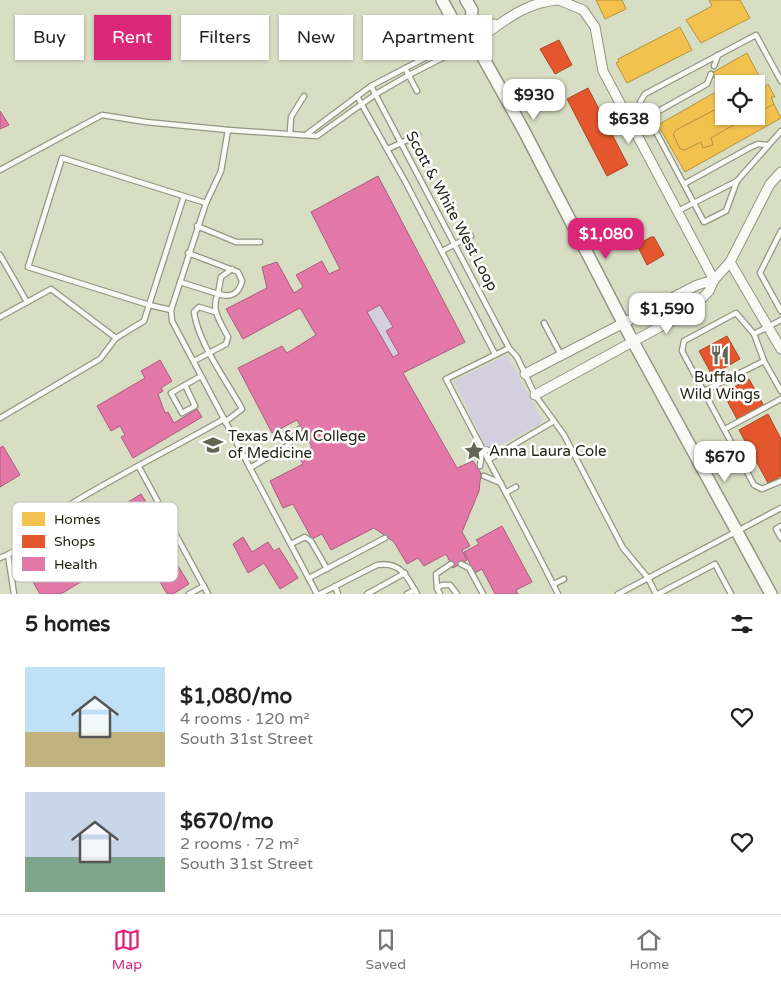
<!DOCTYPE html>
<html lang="en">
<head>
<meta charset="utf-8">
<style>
	:root { --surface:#fff; --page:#f2f2f2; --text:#222; --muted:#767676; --line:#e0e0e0; --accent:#db2777 }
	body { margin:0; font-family:"Varela Round",sans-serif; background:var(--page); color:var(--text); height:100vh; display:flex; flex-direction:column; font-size:19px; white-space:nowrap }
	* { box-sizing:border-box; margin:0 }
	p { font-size:16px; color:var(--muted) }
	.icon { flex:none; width:28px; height:28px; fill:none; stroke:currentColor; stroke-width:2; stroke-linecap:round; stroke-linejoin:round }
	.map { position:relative; height:594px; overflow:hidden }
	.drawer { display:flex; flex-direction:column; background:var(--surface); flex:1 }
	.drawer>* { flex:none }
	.banner { position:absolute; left:15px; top:15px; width:500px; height:45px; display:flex; gap:10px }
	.fabs { position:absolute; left:715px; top:75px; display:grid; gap:10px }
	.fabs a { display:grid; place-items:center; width:50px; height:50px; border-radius:0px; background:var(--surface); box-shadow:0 1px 4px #0004; font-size:25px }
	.price { position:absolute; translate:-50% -42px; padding:0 11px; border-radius:10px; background:#fff; color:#222; font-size:16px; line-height:32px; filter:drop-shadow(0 1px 2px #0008) }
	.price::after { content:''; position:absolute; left:50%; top:30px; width:15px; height:11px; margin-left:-8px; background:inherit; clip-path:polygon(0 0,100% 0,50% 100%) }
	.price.on { background:var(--accent); color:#fff }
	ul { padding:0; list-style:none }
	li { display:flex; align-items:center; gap:15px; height:125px; padding:0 25px }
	li span { display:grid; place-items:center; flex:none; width:140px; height:100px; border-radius:0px; color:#555 }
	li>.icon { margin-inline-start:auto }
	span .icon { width:60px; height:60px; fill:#fffc; stroke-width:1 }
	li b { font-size:21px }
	h2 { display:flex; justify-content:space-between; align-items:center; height:60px; padding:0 25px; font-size:21px }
	.pill { padding:0 18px; border-radius:0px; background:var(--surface); box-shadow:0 1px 4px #0004; font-size:18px; line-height:45px }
	.pill.on { background:var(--accent); color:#fff }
	.tabs { display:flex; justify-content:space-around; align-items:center; height:70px; border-top:1px solid var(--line); background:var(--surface); font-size:14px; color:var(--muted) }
	.tabs a { display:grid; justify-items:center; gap:2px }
	.tabs .on { color:var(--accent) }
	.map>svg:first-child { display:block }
	.green { fill:#d4cfde }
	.homes { fill:#f2c14e; stroke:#b3923c; fill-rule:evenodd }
	.shops { fill:#e4572e; stroke:#aa4826 }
	.health { fill:#e377a8; stroke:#a95e7b; fill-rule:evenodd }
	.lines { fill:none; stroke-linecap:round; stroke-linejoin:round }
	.service-casing { stroke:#929683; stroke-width:7 }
	.minor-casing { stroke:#929683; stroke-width:11 }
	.secondary-casing { stroke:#929683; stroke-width:14 }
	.service { stroke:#f9faf6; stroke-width:4.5 }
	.minor { stroke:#f9faf6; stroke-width:9 }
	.secondary { stroke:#f9faf6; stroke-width:11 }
	.labels { text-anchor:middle; stroke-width:5; stroke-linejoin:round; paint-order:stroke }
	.street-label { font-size:15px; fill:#212513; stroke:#fff }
	.poi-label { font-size:15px; fill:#212513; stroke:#fff; text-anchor:start }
	.key { fill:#fff; stroke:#bcbeb8; stroke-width:1 }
	.key-label { font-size:14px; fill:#212513 }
</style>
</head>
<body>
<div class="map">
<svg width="781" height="594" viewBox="0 0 781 594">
	<rect width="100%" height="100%" fill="#d8dec4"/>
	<!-- green -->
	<g class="green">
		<path d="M380,305L393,327L386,332L399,354L393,357L367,312Z"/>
		<path d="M507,355L543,422L488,452L454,381Z"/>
	</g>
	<!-- homes -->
	<g class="homes">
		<path d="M596,0H622L626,9L605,19Z"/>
		<path d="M709,0H740L750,18L701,43L686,20L712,6Z"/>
		<path d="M680,27L692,50L627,83L616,63L619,62L618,59Z"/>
		<path d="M747,53L781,118L685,172L658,125L721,89L712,73ZM724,84H756V116H724Z"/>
		<path d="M763,84L765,87L768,84L775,97H771L774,104L759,112L760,115L752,120L749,116H756V87Z"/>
		<path d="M724,105V116H749L711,138L713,145L703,148L701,142L685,150L680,149L673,134L676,130Z"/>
	</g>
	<!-- shops -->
	<g class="shops">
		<path d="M559,40L572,65L555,74L540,49Z"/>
		<path d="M588,88L628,165L607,176L567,99Z"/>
		<path d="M651,237H654L664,255L647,265L637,245Z"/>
		<path d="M727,336L740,359L712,375L699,351Z"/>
		<path d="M749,379L764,406L738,421L723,393Z"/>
		<path d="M768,414L781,439V476L768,483L739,430Z"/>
	</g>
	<!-- health -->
	<g class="health">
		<path d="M0,111L9,125L0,129Z"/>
		<path d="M378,176L465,342L403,373L457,468L473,461L481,473L479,491L462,532L470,546L462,550L467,560L453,568L446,554L424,566L418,558L407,564L394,542L374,528L331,550L322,534L312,539L293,504L283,508L270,481L303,464L298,456L312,447L297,420L272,433L238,368L282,346L287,353L316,335L300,308L243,339L226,309L267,288L262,267L277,262L294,293L303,287L296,275L322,261L329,274L340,269L311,212ZM380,305L393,327L386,331L399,354L393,357L367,312Z"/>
		<path d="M160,360L172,381L161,388L163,391L158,394L165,413L168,412L174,423L197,409L202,417L133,458L121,437L125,435L120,426L111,431L97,406L145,378L141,371Z"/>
		<path d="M3,446L20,475L0,487V448Z"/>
		<path d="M141,494L150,508L145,511L189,584L173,594H167L155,573L151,575L146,568L137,574L115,536L118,534L114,527L112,529L104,517Z"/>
		<path d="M502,526L532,582L516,590L518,594H495L482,569L475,573L464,552L479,544L476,540Z"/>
		<path d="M243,537L252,552L268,542L274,551L279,548L298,578L280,589L264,563L248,573L233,544Z"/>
		<path d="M96,548L107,566L61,594H40L31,579L40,574L42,578L49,574L48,571L84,549L87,554Z"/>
	</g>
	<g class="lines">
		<defs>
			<g id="service">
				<path d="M714,66L718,55"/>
				<path d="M405,68L417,91"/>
				<path d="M781,81L756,35L645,94L640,102L704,222L726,211L737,181L781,131"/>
				<path d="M371,86L509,348"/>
				<path d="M357,96L406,183L495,354"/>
				<path d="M648,117L707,84L711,74"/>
				<path d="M228,130L221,171L206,203L171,310L172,321L317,594"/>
				<path d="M290,133L291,117L304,96"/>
				<path d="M307,134L371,86L469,35"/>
				<path d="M388,149L418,135"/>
				<path d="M0,170L102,115L146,122L228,130L317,136L376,94L409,75L474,42"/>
				<path d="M684,184L751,147L758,144L767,145"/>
				<path d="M184,196L149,305L28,267L62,158C110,173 158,188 206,203"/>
				<path d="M678,211L737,181"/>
				<path d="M197,226L236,242H260"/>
				<path d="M781,231L760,273L781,311"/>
				<path d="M442,251L471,236"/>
				<path d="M188,253L238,272L242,281C239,294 231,298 218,294C210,309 221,323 228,337L226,344L194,361"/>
				<path d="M0,255L27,302"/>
				<path d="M180,282L218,294L221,277L232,269"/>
				<path d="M215,312L199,307L194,312C198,343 227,381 242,409L225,422"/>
				<path d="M0,317L51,289L116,338"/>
				<path d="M781,320L754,334L736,313L684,341L682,351L754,485L762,489L781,481"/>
				<path d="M544,323L561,355"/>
				<path d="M754,334L764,361L781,391"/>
				<path d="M185,385L195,406L182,413L171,393L201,376"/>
				<path d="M704,391L764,361"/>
				<path d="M0,418L100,359L116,338L144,321L149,305L171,310"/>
				<path d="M554,421L564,435L623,548L648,578L656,594"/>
				<path d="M725,429L781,399"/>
				<path d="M482,449L499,452"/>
				<path d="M488,460L554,421L535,395L517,357L509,348L446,379C483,451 522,522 558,594"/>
				<path d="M480,466L482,450"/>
				<path d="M139,467L208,594"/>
				<path d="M250,468L287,446L299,429"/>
				<path d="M484,476L501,483"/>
				<path d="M507,492L516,487"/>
				<path d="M781,526L776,529L781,538"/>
				<path d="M291,544L305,537L311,541L327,569"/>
				<path d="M8,555L14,594"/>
				<path d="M0,558C33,545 47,518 76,501C124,472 175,447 224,419"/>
				<path d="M461,564L469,568L483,594"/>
				<path d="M309,578L385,538"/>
				<path d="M554,584L564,579"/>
				<path d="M335,586L338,594"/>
				<path d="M437,588L442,585H450L457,594"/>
				<path d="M189,594L204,586"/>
				<path d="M320,594L377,565C400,561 407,576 417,594"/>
				<path d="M367,594L405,573"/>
				<path d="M407,594L415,590"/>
				<path d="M440,594L437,588L436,574L451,564"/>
				<path d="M618,594L781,508"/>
				<path d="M658,594L715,564L731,594"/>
			</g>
			<g id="minor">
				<path d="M559,0L583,10L595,27L603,71L714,280"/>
				<path d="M470,34L494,24"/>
				<path d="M475,42C501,23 525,2 558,0"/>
				<path d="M730,262L781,349"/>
				<path d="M525,374L697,285L714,280"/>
				<path d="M535,395L691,310L709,291L714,280L730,262L770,184L781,172"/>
			</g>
			<g id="secondary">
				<path d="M442,0L454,22L469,30"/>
				<path d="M466,0L472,10L470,34L523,129L630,336L771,594"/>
			</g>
		</defs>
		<!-- service casing -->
		<use href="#service" class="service-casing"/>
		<!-- minor casing -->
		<use href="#minor" class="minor-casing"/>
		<!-- secondary casing -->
		<use href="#secondary" class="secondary-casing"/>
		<!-- service -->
		<use href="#service" class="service"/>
		<!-- minor -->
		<use href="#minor" class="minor"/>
		<!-- secondary -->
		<use href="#secondary" class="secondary"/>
	</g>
	<!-- icons -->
	<defs>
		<symbol id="restaurant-bare" viewBox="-9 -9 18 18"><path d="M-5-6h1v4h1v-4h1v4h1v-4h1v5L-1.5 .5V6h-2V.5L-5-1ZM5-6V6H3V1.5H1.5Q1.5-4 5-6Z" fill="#616651" stroke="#fff" stroke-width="2.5" paint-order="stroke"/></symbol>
		<symbol id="university-bare" viewBox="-9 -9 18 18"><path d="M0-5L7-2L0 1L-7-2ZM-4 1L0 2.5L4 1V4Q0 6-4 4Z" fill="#616651" stroke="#fff" stroke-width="2.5" paint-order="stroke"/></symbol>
		<symbol id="sight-bare" viewBox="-9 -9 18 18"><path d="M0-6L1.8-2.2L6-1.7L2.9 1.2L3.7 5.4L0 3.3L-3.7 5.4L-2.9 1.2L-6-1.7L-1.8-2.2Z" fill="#616651" stroke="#fff" stroke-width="2.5" paint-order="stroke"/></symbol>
	</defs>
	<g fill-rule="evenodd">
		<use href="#restaurant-bare" x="706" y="341" width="28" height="28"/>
		<use href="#university-bare" x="199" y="431" width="28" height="28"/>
		<use href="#sight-bare" x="460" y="437" width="28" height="28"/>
	</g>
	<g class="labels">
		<!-- street labels -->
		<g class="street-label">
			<text transform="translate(452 211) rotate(62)" y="5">Scott &amp; White West Loop</text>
		</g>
		<!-- poi labels -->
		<g class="poi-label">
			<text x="720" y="382" text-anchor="middle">Buffalo<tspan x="720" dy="17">Wild Wings</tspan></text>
			<text x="228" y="441">Texas A&amp;M College<tspan x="228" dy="17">of Medicine</tspan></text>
			<text x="489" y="456">Anna Laura Cole</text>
		</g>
	</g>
	<!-- legend -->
	<rect x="12" y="502" width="166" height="80" rx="8" class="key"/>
	<rect x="22" y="512" width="23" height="14" fill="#f2c14e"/>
	<rect x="22" y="535" width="23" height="13" fill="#e4572e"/>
	<rect x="22" y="557" width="23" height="14" fill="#e377a8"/>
	<g class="key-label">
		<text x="54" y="524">Homes</text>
		<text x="54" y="546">Shops</text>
		<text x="54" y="569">Health</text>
	</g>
</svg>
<div class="fabs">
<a><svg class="icon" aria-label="locate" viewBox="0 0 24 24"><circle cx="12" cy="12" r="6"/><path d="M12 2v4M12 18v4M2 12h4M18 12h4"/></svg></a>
</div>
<b class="price" style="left:534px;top:121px">$930</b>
<b class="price" style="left:629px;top:145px">$638</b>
<b class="price on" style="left:606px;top:260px">$1,080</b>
<b class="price" style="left:667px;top:335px">$1,590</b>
<b class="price" style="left:725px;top:483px">$670</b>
<div class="banner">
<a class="pill">Buy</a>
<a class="pill on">Rent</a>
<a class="pill">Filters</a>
<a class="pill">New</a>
<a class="pill">Apartment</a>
</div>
</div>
<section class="drawer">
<h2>5 homes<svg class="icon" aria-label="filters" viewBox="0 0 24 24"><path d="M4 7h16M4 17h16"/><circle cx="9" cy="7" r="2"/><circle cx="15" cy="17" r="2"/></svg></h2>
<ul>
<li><span style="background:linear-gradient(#bfe0f5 65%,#c2b280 0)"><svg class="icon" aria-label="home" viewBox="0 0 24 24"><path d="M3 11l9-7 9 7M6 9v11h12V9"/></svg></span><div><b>$1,080/mo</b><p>4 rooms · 120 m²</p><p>South 31st Street</p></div><svg class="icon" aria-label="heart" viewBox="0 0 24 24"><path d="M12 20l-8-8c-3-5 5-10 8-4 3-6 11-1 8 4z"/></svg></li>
<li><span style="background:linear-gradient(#c9d6e8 65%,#7fa58c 0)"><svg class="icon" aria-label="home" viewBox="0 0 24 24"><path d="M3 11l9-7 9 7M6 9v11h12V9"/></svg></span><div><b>$670/mo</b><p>2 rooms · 72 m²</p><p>South 31st Street</p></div><svg class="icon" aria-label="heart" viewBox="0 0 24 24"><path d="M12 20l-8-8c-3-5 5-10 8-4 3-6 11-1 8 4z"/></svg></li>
</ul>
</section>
<nav class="tabs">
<a class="on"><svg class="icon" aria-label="map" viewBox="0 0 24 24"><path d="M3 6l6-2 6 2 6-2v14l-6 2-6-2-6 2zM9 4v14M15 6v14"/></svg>Map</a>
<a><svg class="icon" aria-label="saved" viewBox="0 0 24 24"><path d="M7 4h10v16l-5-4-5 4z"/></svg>Saved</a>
<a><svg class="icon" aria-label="home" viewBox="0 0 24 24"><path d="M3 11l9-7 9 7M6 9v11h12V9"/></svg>Home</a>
</nav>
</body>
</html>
